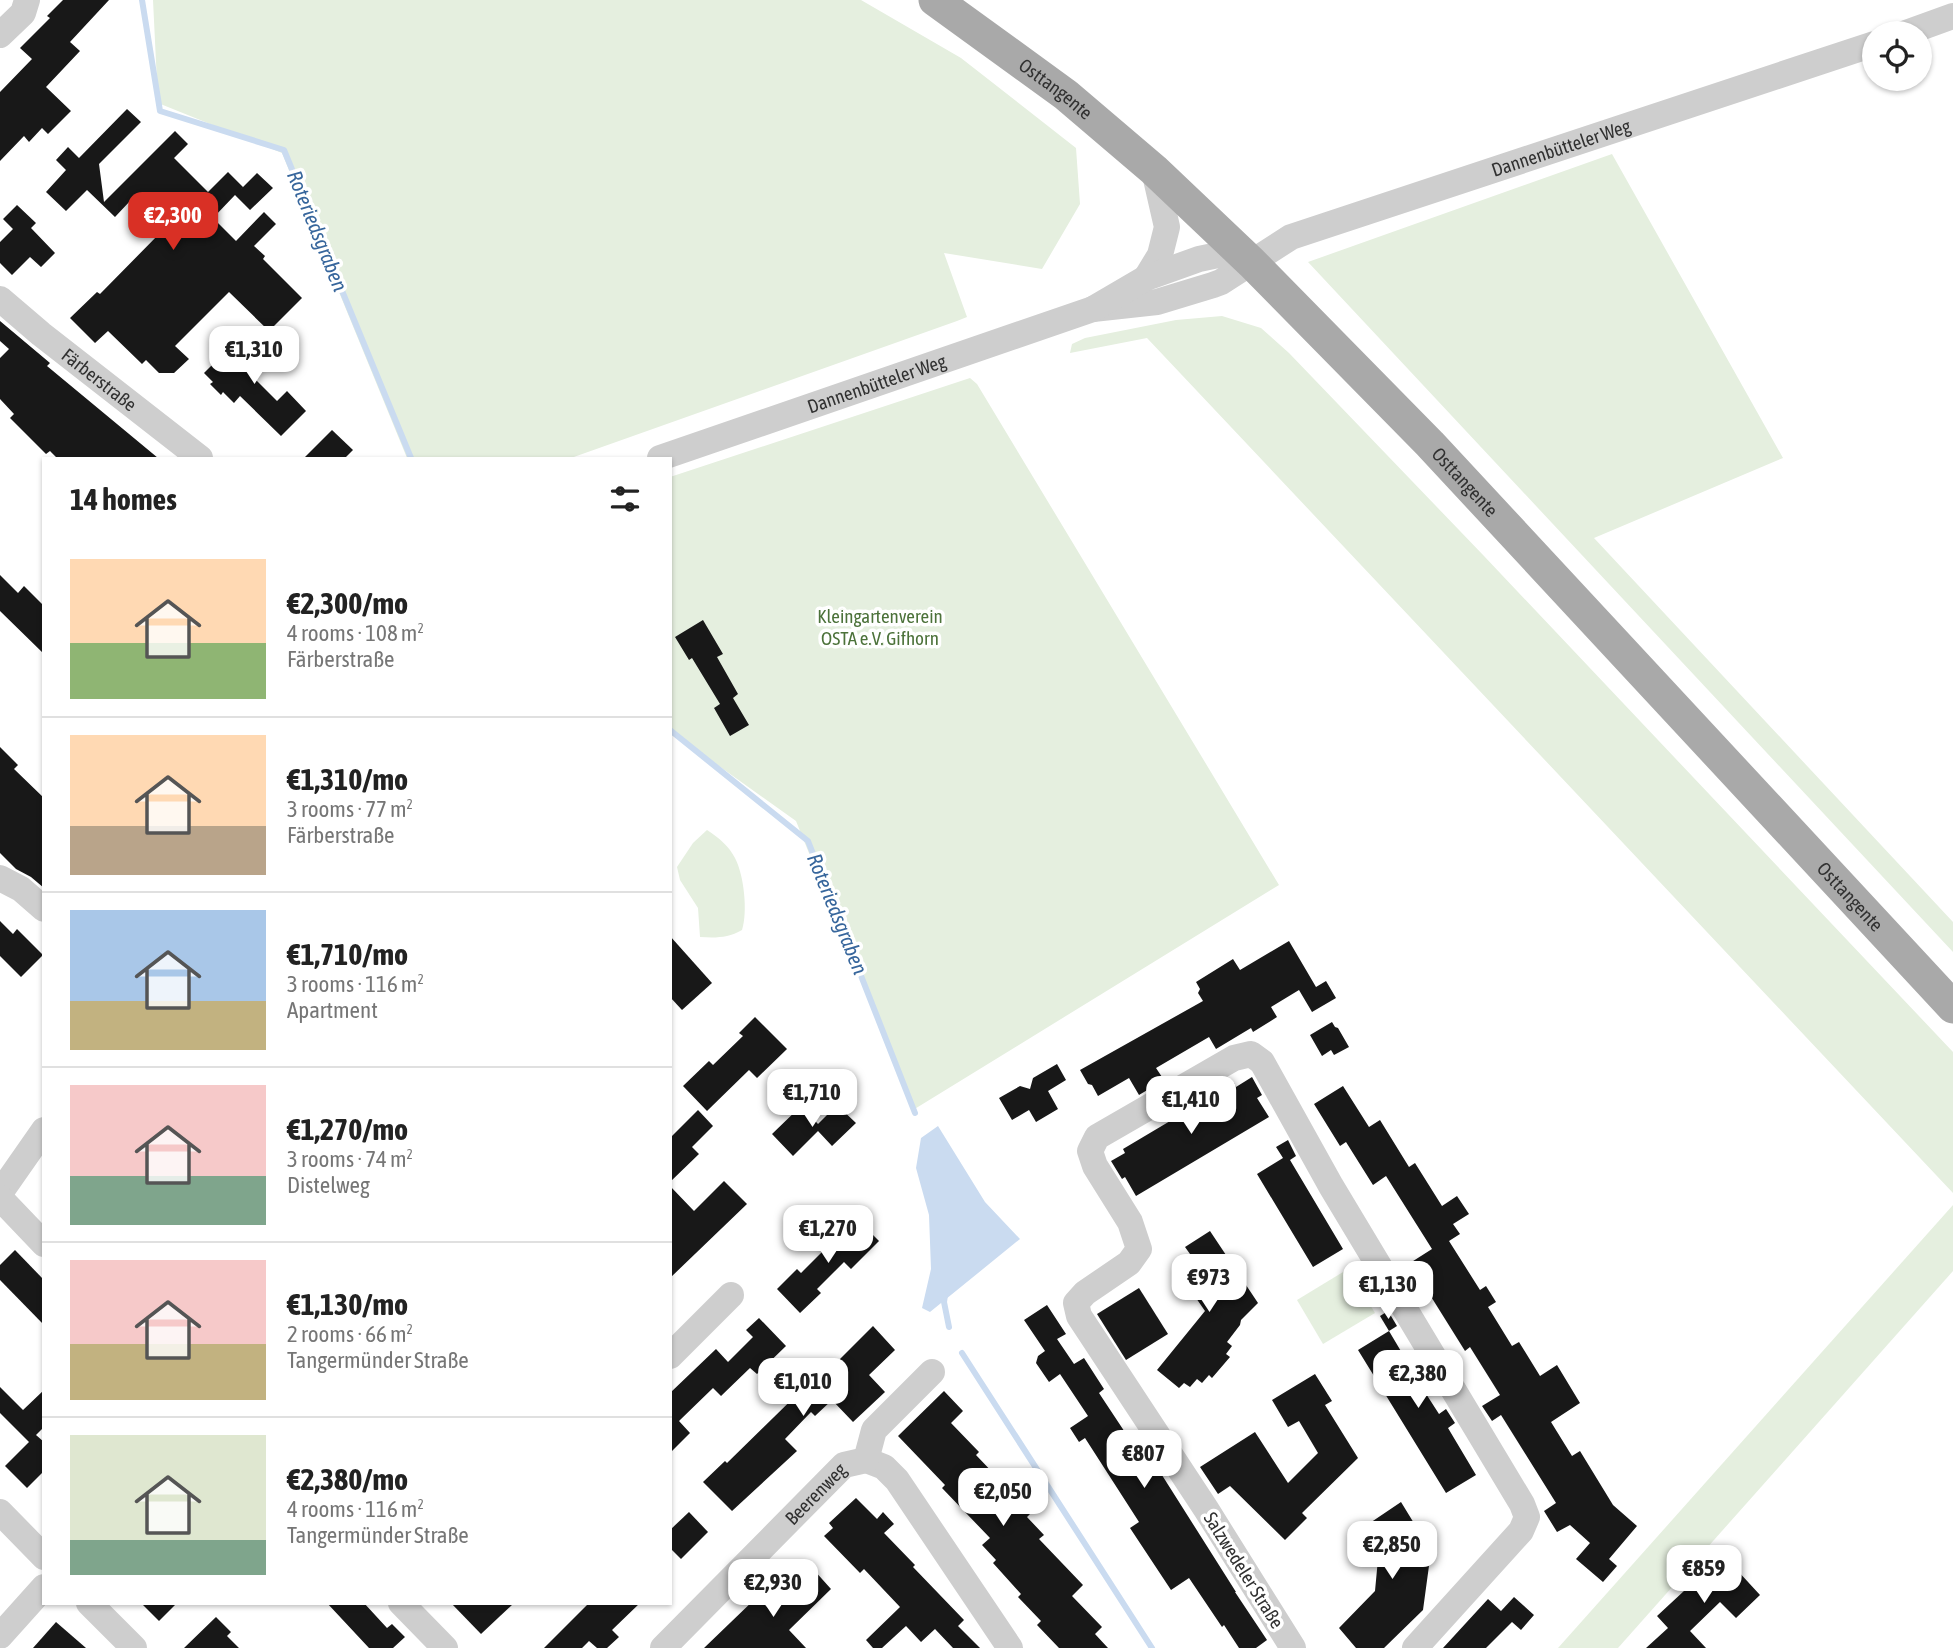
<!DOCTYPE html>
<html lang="en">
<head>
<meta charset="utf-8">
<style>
	:root { --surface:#fff; --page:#f6f6f6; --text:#222; --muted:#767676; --line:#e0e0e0; --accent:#d93025 }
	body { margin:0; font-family:"Asap Condensed",sans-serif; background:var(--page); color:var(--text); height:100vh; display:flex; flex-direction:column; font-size:26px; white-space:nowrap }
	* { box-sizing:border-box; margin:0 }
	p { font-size:23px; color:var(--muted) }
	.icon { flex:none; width:38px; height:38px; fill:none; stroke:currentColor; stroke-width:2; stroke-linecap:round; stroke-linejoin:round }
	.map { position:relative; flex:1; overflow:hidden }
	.panel { position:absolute; left:42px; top:457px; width:630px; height:1148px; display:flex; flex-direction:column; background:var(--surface); border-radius:0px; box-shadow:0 2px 5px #0004 }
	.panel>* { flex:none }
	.tools { position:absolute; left:1862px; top:21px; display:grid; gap:14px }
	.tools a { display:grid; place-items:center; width:70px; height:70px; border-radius:50%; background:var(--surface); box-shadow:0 2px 5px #0004; font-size:35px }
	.price { position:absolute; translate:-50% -60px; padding:0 16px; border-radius:14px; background:#fff; color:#222; font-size:23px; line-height:46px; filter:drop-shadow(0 2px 4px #0008) }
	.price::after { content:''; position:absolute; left:50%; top:42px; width:21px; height:16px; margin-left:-10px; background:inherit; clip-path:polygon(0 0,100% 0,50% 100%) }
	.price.selected { background:var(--accent); color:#fff }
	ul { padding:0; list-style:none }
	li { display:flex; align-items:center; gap:21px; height:175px; padding:0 28px }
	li+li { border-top:2px solid var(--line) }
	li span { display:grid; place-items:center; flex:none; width:196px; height:140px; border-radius:0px; color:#555 }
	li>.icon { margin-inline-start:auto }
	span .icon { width:84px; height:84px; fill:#fffc; stroke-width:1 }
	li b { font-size:30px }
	h2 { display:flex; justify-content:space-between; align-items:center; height:84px; padding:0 28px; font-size:30px }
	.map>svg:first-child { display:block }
	.green { fill:#e5efdf }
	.water { fill:#cadbf0 }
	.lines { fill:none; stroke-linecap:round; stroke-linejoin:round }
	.stream { stroke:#cadbf0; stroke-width:6 }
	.building { fill:#181818 }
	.minor { stroke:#cecece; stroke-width:26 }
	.major { stroke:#a9a9a9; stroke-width:33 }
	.labels { text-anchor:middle; stroke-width:7; stroke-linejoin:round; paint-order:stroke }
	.street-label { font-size:19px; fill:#313131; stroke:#fff }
	.park-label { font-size:19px; fill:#4c723a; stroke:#fff }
	.water-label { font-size:21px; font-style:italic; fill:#37669c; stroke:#fff }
</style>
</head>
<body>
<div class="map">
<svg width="1953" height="1648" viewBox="0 0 1953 1648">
	<rect width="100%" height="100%" fill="#fff"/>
	<!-- green -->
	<g class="green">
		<path d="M153,0H861L961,58L1076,148L1080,204L1042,269L944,253L967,317L957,321L571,458H407L282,153L158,103Z"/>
		<path d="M1612,154L1783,458L1594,538L1953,922V952L1308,262Z"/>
		<path d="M1222,316L1261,328L1289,353L1484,556L1953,1052V1193L1147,338L1070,353L1072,344L1085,338L1176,320Z"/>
		<path d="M970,378L977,384L1279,885L913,1110L796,821L670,731V477Z"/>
		<path d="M707,830C718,837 729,846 735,858C744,875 748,912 742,930C728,938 716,938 700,937L698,908L680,880L677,867L693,843Z"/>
		<path d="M1953,1205V1271L1618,1648H1558Z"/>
		<path d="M1348,1269L1375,1313L1323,1344L1297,1300Z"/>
	</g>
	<!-- water -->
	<path class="water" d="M938,1126L985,1202L1020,1239L930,1312L922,1308L931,1269L929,1215L916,1168L921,1138Z"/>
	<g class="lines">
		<!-- stream -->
		<g class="stream">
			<path d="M142,0L160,111L284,150L411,458"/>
			<path d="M670,730L808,841L915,1113"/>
			<path d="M945,1295L944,1302L949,1327"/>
			<path d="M962,1353L1152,1648"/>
		</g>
	</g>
	<!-- building -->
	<g class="building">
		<path d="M63,0H109L70,42L80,51L46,87L71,111L48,134L42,128L29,142L24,136L0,161V92L32,59L20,48L50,18L47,16Z"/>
		<path d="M127,109L141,122L99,164L104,202L175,131L188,144L174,158L208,192L228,172L243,187L241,189L257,173L273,188L250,210L235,195L213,218L236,241L264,212L276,224L254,246L265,256L263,259L302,298L269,331L229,292L175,346L189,359L174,373H159L146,360L142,364L108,331L95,343L70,318L97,292L100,294L162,231L131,200L115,217L87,190L66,211L46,192L66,170L56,160L68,147L79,158Z"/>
		<path d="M17,205L36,223L31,228L55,253L41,267L30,257L12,275L0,263V242L13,229L3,219Z"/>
		<path d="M0,321L50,363L47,366L158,458H57L50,451L46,454L10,418L14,414L0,399V358L9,349L0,341Z"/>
		<path d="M262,334L274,346L256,364L262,370L254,378L277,401L287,391L306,411L281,436L240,396L234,403L223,392L221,395L210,384L213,382L204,373L226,351L235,359Z"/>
		<path d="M332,430L353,450L345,458H304Z"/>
		<path d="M0,575L18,593L24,586L44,606V654L0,611Z"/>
		<path d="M703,620L723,654L717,657L738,694L733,698L749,725L730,736L714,708L720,704L692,658L689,660L675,637Z"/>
		<path d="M0,747L18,765L14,769L44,798V888L31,877L16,869L0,853Z"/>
		<path d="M0,921L13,934L17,929L43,955L21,977L0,956Z"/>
		<path d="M670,936L712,983L682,1010L670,997Z"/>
		<path d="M1289,941L1316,987L1326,981L1336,998L1312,1012L1299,990L1271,1007L1277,1017L1253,1032L1251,1028L1216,1049L1209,1037L1156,1068L1164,1080L1139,1095L1129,1078L1098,1096L1092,1085L1088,1084L1080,1070L1203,1001L1198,993L1200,989L1196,982L1233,959L1240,970Z"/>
		<path d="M755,1017L787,1049L757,1078L749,1070L707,1111L683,1086L709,1061L713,1065L743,1036L739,1033Z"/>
		<path d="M1332,1022L1335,1027L1338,1028L1349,1047L1334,1055L1331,1050L1322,1056L1310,1035Z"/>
		<path d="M1057,1064L1066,1080L1048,1091L1058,1109L1036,1122L1029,1110L1012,1120L999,1098L1020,1086L1030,1089L1033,1078Z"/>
		<path d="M1252,1077L1262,1095L1257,1098L1269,1117L1136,1196L1125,1177L1122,1179L1111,1161L1125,1153L1123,1149L1234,1083L1236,1087Z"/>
		<path d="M1343,1086L1369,1127L1380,1120L1409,1167L1415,1163L1442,1206L1457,1196L1469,1214L1453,1224L1460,1234L1449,1241L1480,1290L1486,1286L1496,1302L1488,1307L1512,1346L1519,1342L1540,1376L1557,1365L1580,1403L1551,1422L1572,1456L1580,1451L1613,1505L1637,1526L1609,1559L1617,1566L1603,1582L1576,1559L1590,1543L1570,1525L1557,1532L1544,1511L1556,1503L1501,1415L1492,1421L1482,1406L1500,1395L1470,1347L1465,1351L1410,1263L1432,1249L1386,1176L1373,1185L1346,1142L1340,1146L1314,1104Z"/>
		<path d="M837,1105L856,1123L832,1146L818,1131L793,1156L772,1134L801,1106L818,1124Z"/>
		<path d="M698,1110L713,1126L692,1147L699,1154L670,1182V1138Z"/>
		<path d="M1288,1140L1296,1156L1290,1160L1343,1249L1313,1267L1257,1174L1283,1158L1276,1147Z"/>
		<path d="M724,1181L747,1204L670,1278V1186L694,1211Z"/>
		<path d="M856,1218L879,1241L851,1269L844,1262L817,1289L821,1293L800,1313L777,1289L797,1269L801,1273Z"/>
		<path d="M1210,1231L1258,1303L1241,1320L1240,1325L1227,1342L1232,1346L1226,1354L1230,1357L1212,1378L1209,1375L1202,1383L1197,1379L1190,1387L1184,1383L1179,1388L1157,1370L1205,1311L1185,1282L1189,1279L1184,1271L1190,1267L1184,1258L1190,1254L1185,1247Z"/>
		<path d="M15,1250L44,1280V1325L0,1280V1265Z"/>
		<path d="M1139,1288L1168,1334L1126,1360L1097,1314Z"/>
		<path d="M1047,1305L1066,1334L1057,1339L1074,1364L1084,1358L1104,1389L1099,1393L1142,1458L1148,1453L1236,1592H1235L1267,1640L1256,1648H1239L1224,1625L1222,1627L1189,1578L1171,1590L1130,1528L1139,1522L1085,1438L1079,1442L1070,1428L1088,1416L1060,1374L1049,1382L1036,1363L1038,1356L1045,1351L1024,1320Z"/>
		<path d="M1388,1311L1397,1326L1389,1331L1380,1316Z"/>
		<path d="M759,1318L786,1346L757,1374L750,1368L721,1396L713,1388L679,1421L690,1433L670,1453V1393L716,1349L728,1362L753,1337L746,1330Z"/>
		<path d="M873,1326L895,1350L869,1375L885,1392L853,1422L832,1400L815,1416L811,1412L785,1439L797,1451L732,1511L703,1482L725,1461L727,1463L822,1370L826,1373Z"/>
		<path d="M1389,1331L1405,1358L1413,1353L1430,1381L1421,1386L1439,1414L1446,1409L1455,1423L1448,1428L1476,1475L1446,1493L1358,1350Z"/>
		<path d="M1315,1374L1332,1401L1325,1405L1358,1458L1302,1513L1307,1518L1285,1540L1230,1486L1218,1494L1200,1467L1255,1432L1288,1483L1318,1453L1299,1421L1288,1427L1272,1400Z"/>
		<path d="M0,1387L23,1410L44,1390V1427L36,1435L44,1442V1471L27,1488L5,1466L29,1442L0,1413Z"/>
		<path d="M944,1391L963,1411L951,1423L979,1452L976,1455L996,1476L985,1487L1007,1512L1019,1501L1030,1514L1027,1517L1044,1535L1039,1539L1083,1585L1072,1596L1102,1627L1095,1634L1108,1648H1059L1037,1625L1041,1621L1018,1597L1021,1594L993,1563L996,1560L982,1545L990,1538L942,1488L945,1485L898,1436Z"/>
		<path d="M856,1498L877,1519L883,1512L894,1524L884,1533L915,1565L913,1567L964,1620L958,1626L980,1648H953L935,1629L921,1642L906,1626L882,1648H873L866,1640L900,1607L864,1569L860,1573L824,1536L833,1528L829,1523Z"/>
		<path d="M1401,1502L1431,1551L1423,1610L1384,1648H1356L1339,1628L1375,1591L1378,1559L1361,1529Z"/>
		<path d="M689,1512L708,1532L681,1559L670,1548V1530Z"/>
		<path d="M1725,1557L1760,1595L1736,1618L1720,1602L1690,1631L1706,1648H1646L1668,1628L1657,1616L1698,1578L1700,1581Z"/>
		<path d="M813,1569L831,1589L789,1630L806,1648H704L757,1597L770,1610Z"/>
		<path d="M1514,1597L1534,1615L1521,1630L1512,1622L1486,1648H1443L1488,1599L1501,1611Z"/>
		<path d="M141,1603H177L159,1621Z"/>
		<path d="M327,1603H364L387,1628L392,1624L405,1637L393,1648H369Z"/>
		<path d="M451,1603H514L481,1634Z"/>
		<path d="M589,1603H640L612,1630L619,1637L607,1648H597L589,1641L582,1648H544Z"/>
		<path d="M216,1617L231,1632L227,1636L239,1648H184Z"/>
		<path d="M56,1622L86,1648H33Z"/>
	</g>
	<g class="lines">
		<!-- minor -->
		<g class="minor">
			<path d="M1906,33L1953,16"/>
			<path d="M0,35L23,13L27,0"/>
			<path d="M1146,278L1160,255L1167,227L1154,170"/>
			<path id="s1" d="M0,299L41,334L200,458"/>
			<path id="s2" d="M1093,309L1157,302L1213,285L1221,282L1291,237L1874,44"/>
			<path id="s3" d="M660,458L1093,309L1146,278L1199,259L1218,255L1252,263"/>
			<path d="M0,878L21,889L44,909"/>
			<path d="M0,1193L44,1130"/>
			<path d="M0,1198L44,1244"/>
			<path d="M670,1356L731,1295"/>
			<path d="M866,1460L884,1467L897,1480L1010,1648"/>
			<path d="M0,1512L44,1557"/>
			<path d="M89,1603L134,1648"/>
			<path d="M401,1603L445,1648"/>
			<path d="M0,1636L44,1587"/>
			<path id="s4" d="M663,1648L844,1465L866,1460L874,1430L932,1372"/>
			<path d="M1293,1648L1206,1509L1079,1316L1076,1303L1085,1293L1129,1263L1139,1249L1130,1222L1095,1166L1090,1151L1097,1137L1234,1058L1251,1054L1262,1062L1331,1186L1522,1504L1527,1517L1521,1531L1415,1648"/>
		</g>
		<!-- major -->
		<path class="major" id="s5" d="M935,0L1066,95L1154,170L1252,263L1430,444L1953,1007"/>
	</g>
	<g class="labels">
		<!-- street labels -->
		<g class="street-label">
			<text dy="7" stroke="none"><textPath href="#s5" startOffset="150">Osttangente</textPath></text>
			<text dy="7" stroke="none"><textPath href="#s2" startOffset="499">Dannenbütteler Weg</textPath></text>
			<text dy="7" stroke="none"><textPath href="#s1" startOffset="128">Färberstraße</textPath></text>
			<text dy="7" stroke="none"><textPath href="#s3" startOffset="229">Dannenbütteler Weg</textPath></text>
			<text dy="7" stroke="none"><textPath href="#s5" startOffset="718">Osttangente</textPath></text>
			<text dy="7" stroke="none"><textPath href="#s5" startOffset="1284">Osttangente</textPath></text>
			<text dy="7" stroke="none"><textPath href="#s4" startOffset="217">Beerenweg</textPath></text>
			<text transform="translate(1244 1570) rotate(58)" y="7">Salzwedeler Straße</text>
		</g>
		<!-- park labels -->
		<g class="park-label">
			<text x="880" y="623">Kleingartenverein<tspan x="880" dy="22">OSTA e.V. Gifhorn</tspan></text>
		</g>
		<!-- water labels -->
		<g class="water-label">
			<text transform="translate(317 231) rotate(68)" y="7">Roteriedsgraben</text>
			<text transform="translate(837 914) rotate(68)" y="7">Roteriedsgraben</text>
		</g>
	</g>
</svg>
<div class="tools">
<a><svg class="icon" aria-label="locate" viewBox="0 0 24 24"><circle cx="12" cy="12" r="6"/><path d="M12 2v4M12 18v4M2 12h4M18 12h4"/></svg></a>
</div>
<b class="price selected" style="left:173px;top:252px">€2,300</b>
<b class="price" style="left:254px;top:386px">€1,310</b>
<b class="price" style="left:812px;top:1129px">€1,710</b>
<b class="price" style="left:1191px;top:1136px">€1,410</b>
<b class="price" style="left:828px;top:1265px">€1,270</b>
<b class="price" style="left:1209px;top:1314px">€973</b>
<b class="price" style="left:1388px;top:1321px">€1,130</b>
<b class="price" style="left:1418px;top:1410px">€2,380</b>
<b class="price" style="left:803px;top:1418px">€1,010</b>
<b class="price" style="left:1144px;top:1490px">€807</b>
<b class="price" style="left:1003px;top:1528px">€2,050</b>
<b class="price" style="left:1392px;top:1581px">€2,850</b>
<b class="price" style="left:1704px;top:1605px">€859</b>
<b class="price" style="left:773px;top:1619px">€2,930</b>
<section class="panel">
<h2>14 homes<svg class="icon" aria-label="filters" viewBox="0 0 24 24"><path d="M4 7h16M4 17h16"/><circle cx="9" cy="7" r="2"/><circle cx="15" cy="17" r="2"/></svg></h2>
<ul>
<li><span style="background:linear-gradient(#ffd9b3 60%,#8fb573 0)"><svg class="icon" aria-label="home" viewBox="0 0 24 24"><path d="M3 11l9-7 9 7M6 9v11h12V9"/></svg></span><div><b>€2,300/mo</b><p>4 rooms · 108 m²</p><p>Färberstraße</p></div></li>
<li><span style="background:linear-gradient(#ffd9b3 65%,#b9a48a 0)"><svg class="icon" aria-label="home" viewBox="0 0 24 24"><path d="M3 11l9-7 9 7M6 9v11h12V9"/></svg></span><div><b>€1,310/mo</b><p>3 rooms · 77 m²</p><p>Färberstraße</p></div></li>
<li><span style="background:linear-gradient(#a9c7e8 65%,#c2b280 0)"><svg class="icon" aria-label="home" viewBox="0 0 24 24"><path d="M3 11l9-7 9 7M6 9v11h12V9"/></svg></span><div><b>€1,710/mo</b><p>3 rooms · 116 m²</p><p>Apartment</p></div></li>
<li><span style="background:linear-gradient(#f6c9c9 65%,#7fa58c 0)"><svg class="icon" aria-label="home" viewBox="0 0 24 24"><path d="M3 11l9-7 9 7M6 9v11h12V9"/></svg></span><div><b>€1,270/mo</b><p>3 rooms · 74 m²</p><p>Distelweg</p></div></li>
<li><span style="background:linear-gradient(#f6c9c9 60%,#c2b280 0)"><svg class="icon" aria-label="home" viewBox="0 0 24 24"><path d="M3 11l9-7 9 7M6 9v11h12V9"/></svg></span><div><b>€1,130/mo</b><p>2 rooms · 66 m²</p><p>Tangermünder Straße</p></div></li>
<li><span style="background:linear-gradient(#dfe7d0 75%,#7fa58c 0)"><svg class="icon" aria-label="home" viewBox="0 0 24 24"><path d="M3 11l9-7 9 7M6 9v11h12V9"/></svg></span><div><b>€2,380/mo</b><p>4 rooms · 116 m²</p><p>Tangermünder Straße</p></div></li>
</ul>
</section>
</div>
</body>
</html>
